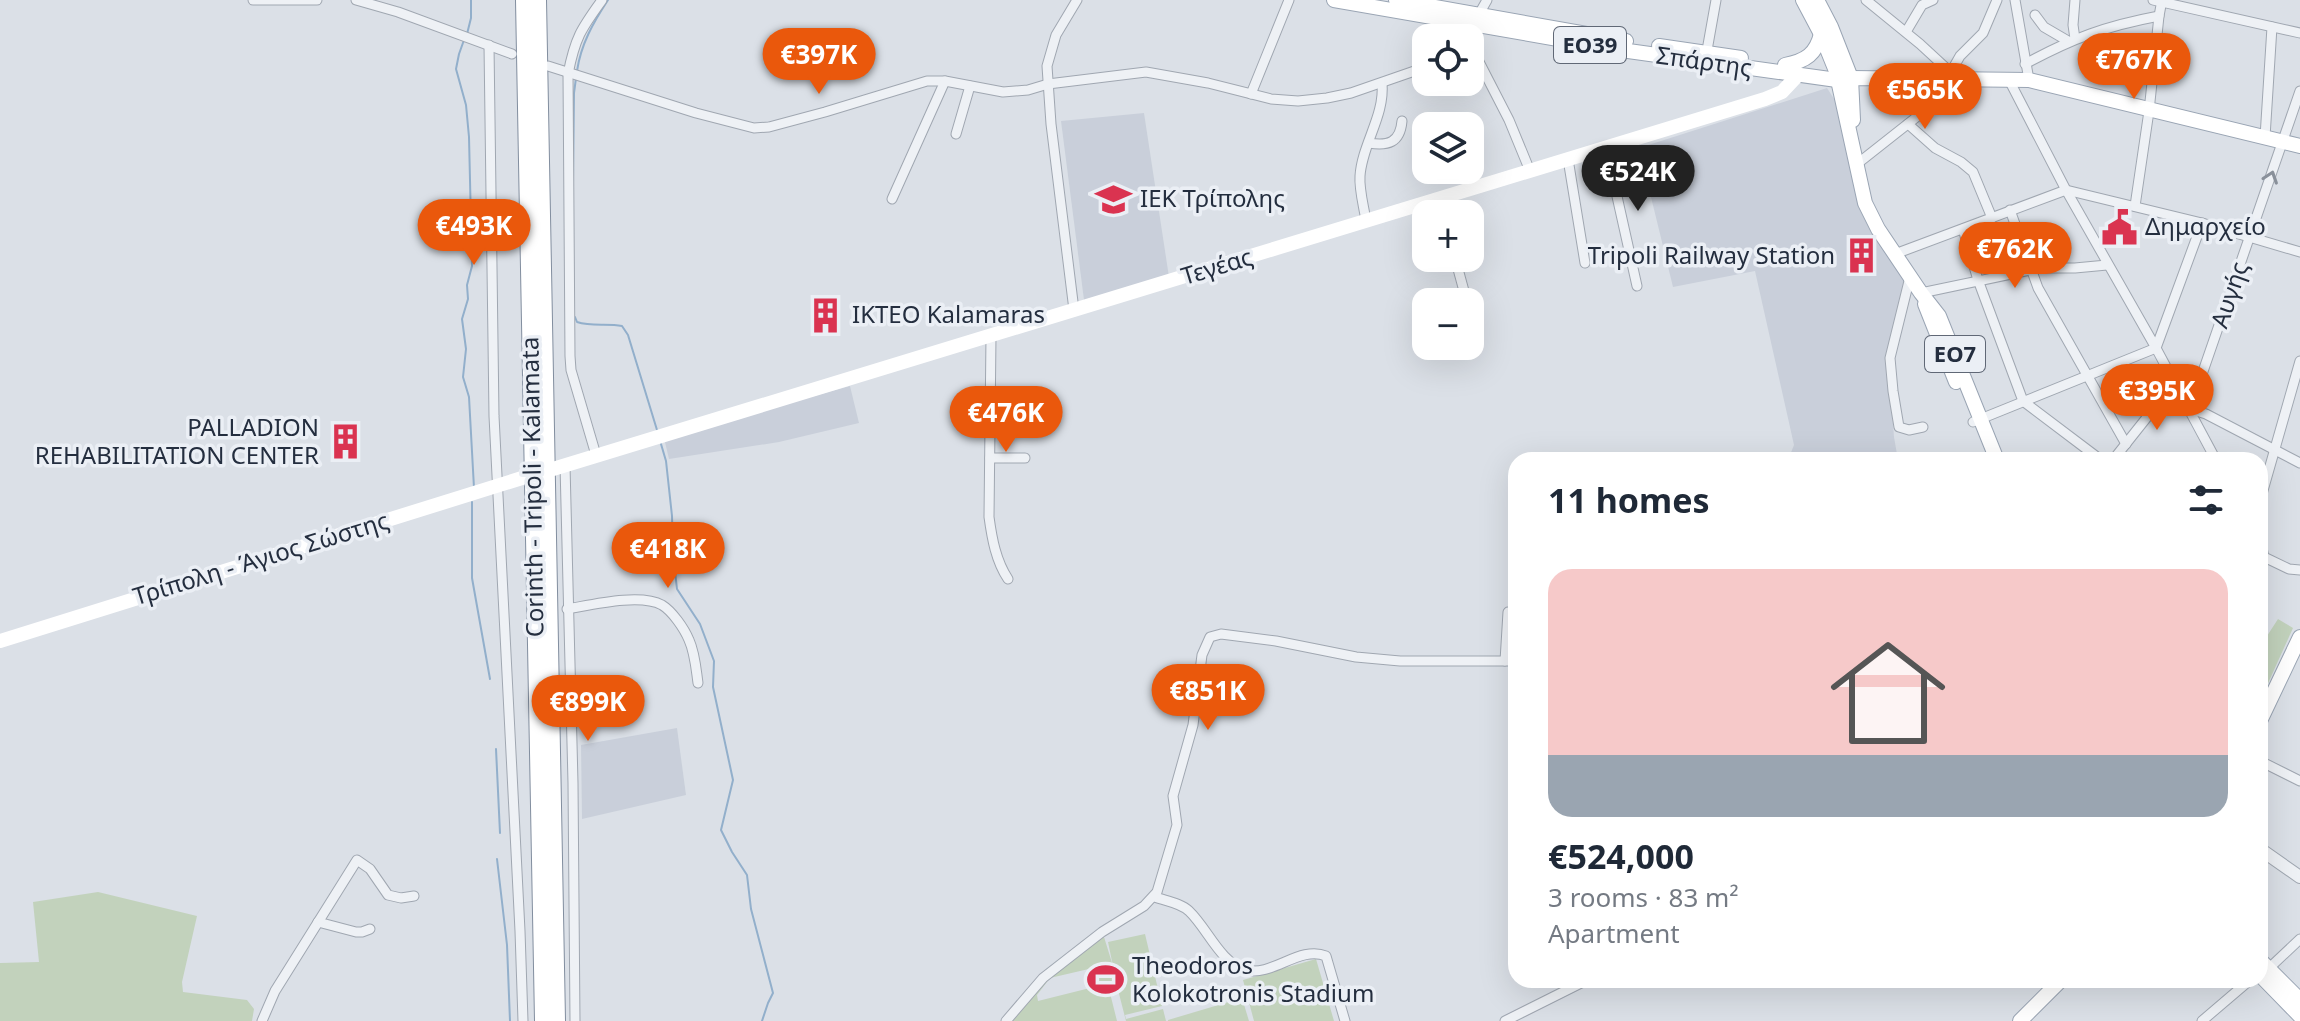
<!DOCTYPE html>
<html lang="en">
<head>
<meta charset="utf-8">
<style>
	:root { --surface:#fff; --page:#f6f6f7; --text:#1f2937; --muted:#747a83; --line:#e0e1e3; --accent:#ea580c }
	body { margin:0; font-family:"Noto Sans",sans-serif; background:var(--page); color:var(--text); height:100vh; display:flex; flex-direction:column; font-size:30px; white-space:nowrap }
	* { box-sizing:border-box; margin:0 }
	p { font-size:26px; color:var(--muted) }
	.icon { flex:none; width:44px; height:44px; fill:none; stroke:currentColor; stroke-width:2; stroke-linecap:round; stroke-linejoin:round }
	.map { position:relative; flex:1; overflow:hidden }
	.side { position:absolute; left:1508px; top:452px; width:760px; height:536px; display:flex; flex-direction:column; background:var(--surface); border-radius:24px; box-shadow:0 8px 32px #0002 }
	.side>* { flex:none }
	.fabs { position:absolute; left:1412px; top:24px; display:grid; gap:16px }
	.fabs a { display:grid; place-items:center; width:72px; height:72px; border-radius:16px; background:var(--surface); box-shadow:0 8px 32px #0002; font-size:40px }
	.price { position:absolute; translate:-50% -68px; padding:0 18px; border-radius:28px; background:var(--accent); color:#fff; font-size:26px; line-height:52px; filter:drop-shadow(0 2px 4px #0008) }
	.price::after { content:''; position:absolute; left:50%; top:48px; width:24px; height:18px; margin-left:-12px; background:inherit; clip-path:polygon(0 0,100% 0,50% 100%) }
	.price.current { background:#222; color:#fff }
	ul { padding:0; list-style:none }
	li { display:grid; align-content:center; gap:16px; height:424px; padding:0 40px }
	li+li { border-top:2px solid var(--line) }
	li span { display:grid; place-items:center; height:248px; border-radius:24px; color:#555 }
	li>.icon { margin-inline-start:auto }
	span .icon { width:144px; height:144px; fill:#fffc; stroke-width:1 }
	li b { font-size:34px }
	h2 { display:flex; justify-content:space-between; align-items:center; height:96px; padding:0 40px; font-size:34px }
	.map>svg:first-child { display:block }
	.built { fill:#c9cfda }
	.green { fill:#c2d2bc; fill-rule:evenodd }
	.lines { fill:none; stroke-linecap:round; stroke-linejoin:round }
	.stream { stroke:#92afcb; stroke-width:2 }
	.minor-casing { stroke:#a0a7b1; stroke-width:11 }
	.tertiary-casing { stroke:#a0a7b1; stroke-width:14 }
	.primary-casing { stroke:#9aa5b4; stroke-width:16 }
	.motorway-casing { stroke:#828e9f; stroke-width:18 }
	.minor { stroke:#eef1f5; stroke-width:9 }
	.tertiary { stroke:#eef1f5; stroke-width:12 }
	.secondary { stroke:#fff; stroke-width:14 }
	.primary { stroke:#fff; stroke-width:14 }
	.motorway { stroke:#fff; stroke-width:16 }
	.oneway { stroke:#89909a }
	.labels { text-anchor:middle; stroke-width:7; stroke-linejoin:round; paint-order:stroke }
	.shield { fill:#ebeff5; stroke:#606876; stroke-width:2 }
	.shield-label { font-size:22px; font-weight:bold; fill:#242e3f }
	.street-label { font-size:24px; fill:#242e3f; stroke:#ebeff5 }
	.poi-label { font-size:24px; fill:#242e3f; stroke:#ebeff5; text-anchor:start }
</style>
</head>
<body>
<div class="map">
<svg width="2300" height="1021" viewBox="0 0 2300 1021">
	<rect width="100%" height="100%" fill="#dbe0e7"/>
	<!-- built -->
	<g class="built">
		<path d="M1827,88L1838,105L1859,207L1906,281L1888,356L1894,437L1898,460H1788L1794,445L1755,271L1673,287L1639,148Z"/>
		<path d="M1144,113L1169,277L1084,300L1061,121Z"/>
		<path d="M850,386L859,423L779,442L669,459L664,438Z"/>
		<path d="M677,728L686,795L582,819L581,745Z"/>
	</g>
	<!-- green -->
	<g class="green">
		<path d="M2278,619L2293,628L2260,701V633L2267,636Z"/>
		<path d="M98,892L197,916L182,982L183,992L247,1000L254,1009L252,1021H0V963L39,962L33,902Z"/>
		<path d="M1145,934L1162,1006L1125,1015L1126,1019L1163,1009L1166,1021H1126L1116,982L1108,985L1117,1021H1010L1049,977L1102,938L1104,937L1113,966L1108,942ZM1093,968L1098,986L1038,1001L1037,995L1050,978Z"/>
		<path d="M1316,959L1334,1021H1254L1243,980Z"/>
		<path d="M1242,998L1249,1021H1168V1020Z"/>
	</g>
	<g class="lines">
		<!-- stream -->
		<g class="stream">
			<path d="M467,34L471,18V0"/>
			<path d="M464,40L459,54L456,69L466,105L469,137L472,266L467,285L468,299L462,319L466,349L463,377L469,397L474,488"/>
			<path d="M577,71C581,44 593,23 608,0"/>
			<path d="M573,183L574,93L576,78"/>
			<path d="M575,317L577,322C592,327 607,323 622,326L628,335L657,430"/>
			<path d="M661,444L666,461L672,516L673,554L677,589L700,624L714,661L713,687L733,780L721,830L732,852L747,875L751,909L773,993L768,1003L762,1021"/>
			<path d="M472,502V578L490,679"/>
			<path d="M496,749L500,833"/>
			<path d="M497,859L507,945L510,1021"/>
		</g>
		<defs>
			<g id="minor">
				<path d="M253,0H317"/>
				<path d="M356,0L398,12L512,54"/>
				<path d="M1487,0L1478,16L1474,52L1509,120L1530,171"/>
				<path d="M2015,0L2029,80"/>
				<path d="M2153,0L2300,33"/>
				<path d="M2035,15L2044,27L2068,41"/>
				<path d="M1906,32L1922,5L1933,0"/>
				<path d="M2075,39L2073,25L2075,0"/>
				<path d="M489,45L494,416L520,931L523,1021"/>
				<path d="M1706,56L1716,0"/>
				<path d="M2025,64C2073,38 2106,26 2159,16"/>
				<path d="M548,66L696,113L754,128L769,127L825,112L927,81H945L1003,92L1028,90L1048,84L1146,72L1208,83L1271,99L1298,101L1327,98L1351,93L1426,67"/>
				<path d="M1947,79L1960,56L1983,33L1997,0"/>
				<path d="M2009,80L2066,190L2156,348L2216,460"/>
				<path d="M1251,94L1289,0"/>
				<path d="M1908,124L1935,148L1961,162L1973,172L1992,218"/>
				<path d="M956,134L970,86"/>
				<path d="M2265,137L2272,27"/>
				<path d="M1369,143C1388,146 1400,143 1402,121"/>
				<path d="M1606,147L1637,286"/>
				<path d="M1568,159L1585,263"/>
				<path d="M1857,164L1947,93L1948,86L1946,68L1920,44L1866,0"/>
				<path d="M892,199L945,81"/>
				<path d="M1439,199L1443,214"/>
				<path d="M2135,206L2149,111L2159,16L2162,0"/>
				<path d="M2010,210L2038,288L2126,444"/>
				<path d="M1366,221C1364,207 1359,190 1360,176C1362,144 1385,116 1382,83"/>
				<path d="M1963,229L1978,280L2023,401L2101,460"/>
				<path d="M1895,254L2066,190L2202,223L2300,252"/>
				<path d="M1455,258L1467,302"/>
				<path d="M1910,277L1890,358L1893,391L1899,427L1909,430L1923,427"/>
				<path d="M1921,293L2040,268H2075L2107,265"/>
				<path d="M1074,310L1051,124L1047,66L1056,35L1077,0"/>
				<path d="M1470,315L1472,326L1470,332"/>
				<path d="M991,336L989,517C992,539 996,561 1008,579"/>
				<path d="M2190,409L2300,91"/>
				<path d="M2190,409L2206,414L2300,463"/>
				<path d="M1973,422L2156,348L2202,223"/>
				<path d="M596,455L571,370L570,356L568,74C575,38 581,29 602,0"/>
				<path d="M990,458H1025"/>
				<path d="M2113,460L2175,382"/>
				<path d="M565,465L573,783L575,1021"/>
				<path d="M2260,501L2300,361"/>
				<path d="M2260,539L2264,557L2289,569L2300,570"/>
				<path d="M567,609C591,605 640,593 662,605C672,611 684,628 689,640C695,653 696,669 698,683"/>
				<path d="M1505,661L1508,612"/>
				<path d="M1516,677V755"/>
				<path d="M2260,761L2300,781"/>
				<path d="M1155,897C1166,901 1181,903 1189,911C1208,929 1220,963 1246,970C1272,977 1300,945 1326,956L1345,1021"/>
				<path d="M318,922L356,932H362L370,929"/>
				<path d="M2265,972L2300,939"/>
				<path d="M262,1021L275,991L357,860L370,869L388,895L401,898L414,896"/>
				<path d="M1006,1021L1043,978L1102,932L1144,906L1157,892L1177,825L1173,796L1193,725L1202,655L1210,637L1221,634L1276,641L1356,657L1400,661H1516"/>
				<path d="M1505,1021L1587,980"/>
				<path d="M2202,1021L2250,980"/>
			</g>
			<path id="tertiary" d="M2260,849L2300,877"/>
			<g id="primary">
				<path d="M1334,0L1621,50L1837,80L1851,78L2029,80L2300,146"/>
				<path d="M1396,0L1626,41"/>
				<path d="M1803,0L1821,34L1836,71L1865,203L1878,229L1921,293L1939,316L1997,460"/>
				<path d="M1817,0L1831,27L1851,78L1853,120"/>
				<path d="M1659,46L1741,58"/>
				<path d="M1785,65C1806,61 1816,54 1821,34"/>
				<path d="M1925,304L1956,382"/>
				<path d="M2260,721L2300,637"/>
				<path d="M2260,960L2300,1000"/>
				<path d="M2260,975L2300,1016"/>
				<path d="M2020,1021L2061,980"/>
			</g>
			<g id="motorway">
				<path d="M524,0L543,1021"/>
				<path d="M538,0L557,1021"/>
			</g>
		</defs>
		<!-- minor casing -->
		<use href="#minor" class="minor-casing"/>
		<!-- tertiary casing -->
		<use href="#tertiary" class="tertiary-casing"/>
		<!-- primary casing -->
		<use href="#primary" class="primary-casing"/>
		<!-- motorway casing -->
		<use href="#motorway" class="motorway-casing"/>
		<!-- minor -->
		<use href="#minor" class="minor"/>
		<!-- tertiary -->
		<use href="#tertiary" class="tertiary"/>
		<!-- secondary -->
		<g class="secondary">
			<path d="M553,469L1765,99L1782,92L1798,75"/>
			<path d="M0,641L522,478"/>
		</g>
		<!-- primary -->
		<use href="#primary" class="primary"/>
		<!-- motorway -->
		<use href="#motorway" class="motorway"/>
	</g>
	<!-- one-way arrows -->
	<defs><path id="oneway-chevron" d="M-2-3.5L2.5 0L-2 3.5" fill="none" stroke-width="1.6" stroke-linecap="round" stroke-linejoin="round" transform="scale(2)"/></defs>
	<use class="oneway" href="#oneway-chevron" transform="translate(2271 177) rotate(-71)"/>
	<!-- icons -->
	<defs>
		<symbol id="school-bare" viewBox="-9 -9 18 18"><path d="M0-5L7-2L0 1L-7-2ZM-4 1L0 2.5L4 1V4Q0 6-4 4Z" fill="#da3350" stroke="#ebeff5" stroke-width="2.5" paint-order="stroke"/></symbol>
		<symbol id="civic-bare" viewBox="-9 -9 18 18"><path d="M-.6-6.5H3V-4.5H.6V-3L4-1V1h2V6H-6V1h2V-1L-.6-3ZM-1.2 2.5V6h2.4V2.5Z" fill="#da3350" stroke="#ebeff5" stroke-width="2.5" paint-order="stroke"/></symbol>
		<symbol id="building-bare" viewBox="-9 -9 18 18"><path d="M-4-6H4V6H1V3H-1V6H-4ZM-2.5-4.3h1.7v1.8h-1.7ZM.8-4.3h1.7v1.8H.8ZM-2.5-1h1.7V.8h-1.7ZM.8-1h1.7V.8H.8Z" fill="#da3350" stroke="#ebeff5" stroke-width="2.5" paint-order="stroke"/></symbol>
		<symbol id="stadium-bare" viewBox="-9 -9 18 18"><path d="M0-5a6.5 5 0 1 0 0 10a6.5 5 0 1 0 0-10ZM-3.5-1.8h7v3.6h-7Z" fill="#da3350" stroke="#ebeff5" stroke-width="2.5" paint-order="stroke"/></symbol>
	</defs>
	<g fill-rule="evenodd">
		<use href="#school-bare" x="1088" y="174" width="51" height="51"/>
		<use href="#civic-bare" x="2094" y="202" width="51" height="51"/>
		<use href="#building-bare" x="1836" y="230" width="51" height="51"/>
		<use href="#building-bare" x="800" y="290" width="51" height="51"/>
		<use href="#building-bare" x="320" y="416" width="51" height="51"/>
		<use href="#stadium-bare" x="1080" y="954" width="51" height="51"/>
	</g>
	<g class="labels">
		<!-- shield labels -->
		<g class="shield">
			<rect x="1554" y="27" width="72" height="36" rx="6"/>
			<rect x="1925" y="336" width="60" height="36" rx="6"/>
		</g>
		<g class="shield-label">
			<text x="1590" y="53">ΕΟ39</text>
			<text x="1955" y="362">ΕΟ7</text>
		</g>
		<!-- street labels -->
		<g class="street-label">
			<text transform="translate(1704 62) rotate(8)" y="8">Σπάρτης</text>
			<text transform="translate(1217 267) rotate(-17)" y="8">Τεγέας</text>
			<text transform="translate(2230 295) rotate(-71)" y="8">Αυγής</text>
			<text transform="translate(533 487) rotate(-91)" y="8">Corinth - Tripoli - Kalamata</text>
			<text transform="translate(261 559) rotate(-17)" y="8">Τρίπολη - Άγιος Σώστης</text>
		</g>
		<!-- poi labels -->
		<g class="poi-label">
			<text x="1140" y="207">ΙΕΚ Τρίπολης</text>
			<text x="2145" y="235">Δημαρχείο</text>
			<text x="1835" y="264" text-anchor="end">Tripoli Railway Station</text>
			<text x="852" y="323">IKTEO Kalamaras</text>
			<text x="319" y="436" text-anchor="end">PALLADION<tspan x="319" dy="28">REHABILITATION CENTER</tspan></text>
			<text x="1132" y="974">Theodoros<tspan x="1132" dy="28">Kolokotronis Stadium</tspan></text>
		</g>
	</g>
</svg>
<div class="fabs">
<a><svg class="icon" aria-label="locate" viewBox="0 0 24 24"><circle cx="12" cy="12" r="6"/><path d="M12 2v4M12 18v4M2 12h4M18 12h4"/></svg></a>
<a><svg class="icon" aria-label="layers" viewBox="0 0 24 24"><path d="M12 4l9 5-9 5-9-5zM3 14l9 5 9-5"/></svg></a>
<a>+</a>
<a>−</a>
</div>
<b class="price" style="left:819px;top:96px">€397K</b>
<b class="price" style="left:2134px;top:101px">€767K</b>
<b class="price" style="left:1925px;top:131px">€565K</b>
<b class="price current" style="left:1638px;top:213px">€524K</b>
<b class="price" style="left:474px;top:267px">€493K</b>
<b class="price" style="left:2015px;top:290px">€762K</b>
<b class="price" style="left:2157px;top:432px">€395K</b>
<b class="price" style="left:1006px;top:454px">€476K</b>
<b class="price" style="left:668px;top:590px">€418K</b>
<b class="price" style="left:1208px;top:732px">€851K</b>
<b class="price" style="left:588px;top:743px">€899K</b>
<section class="side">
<h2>11 homes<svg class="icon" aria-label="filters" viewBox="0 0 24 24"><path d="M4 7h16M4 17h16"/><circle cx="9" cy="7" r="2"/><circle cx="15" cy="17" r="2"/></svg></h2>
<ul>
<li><span style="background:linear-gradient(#f6c9c9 75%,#9aa5b1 0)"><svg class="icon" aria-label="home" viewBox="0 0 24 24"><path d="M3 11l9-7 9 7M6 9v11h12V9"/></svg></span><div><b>€524,000</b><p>3 rooms · 83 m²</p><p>Apartment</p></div></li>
</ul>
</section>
</div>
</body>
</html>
